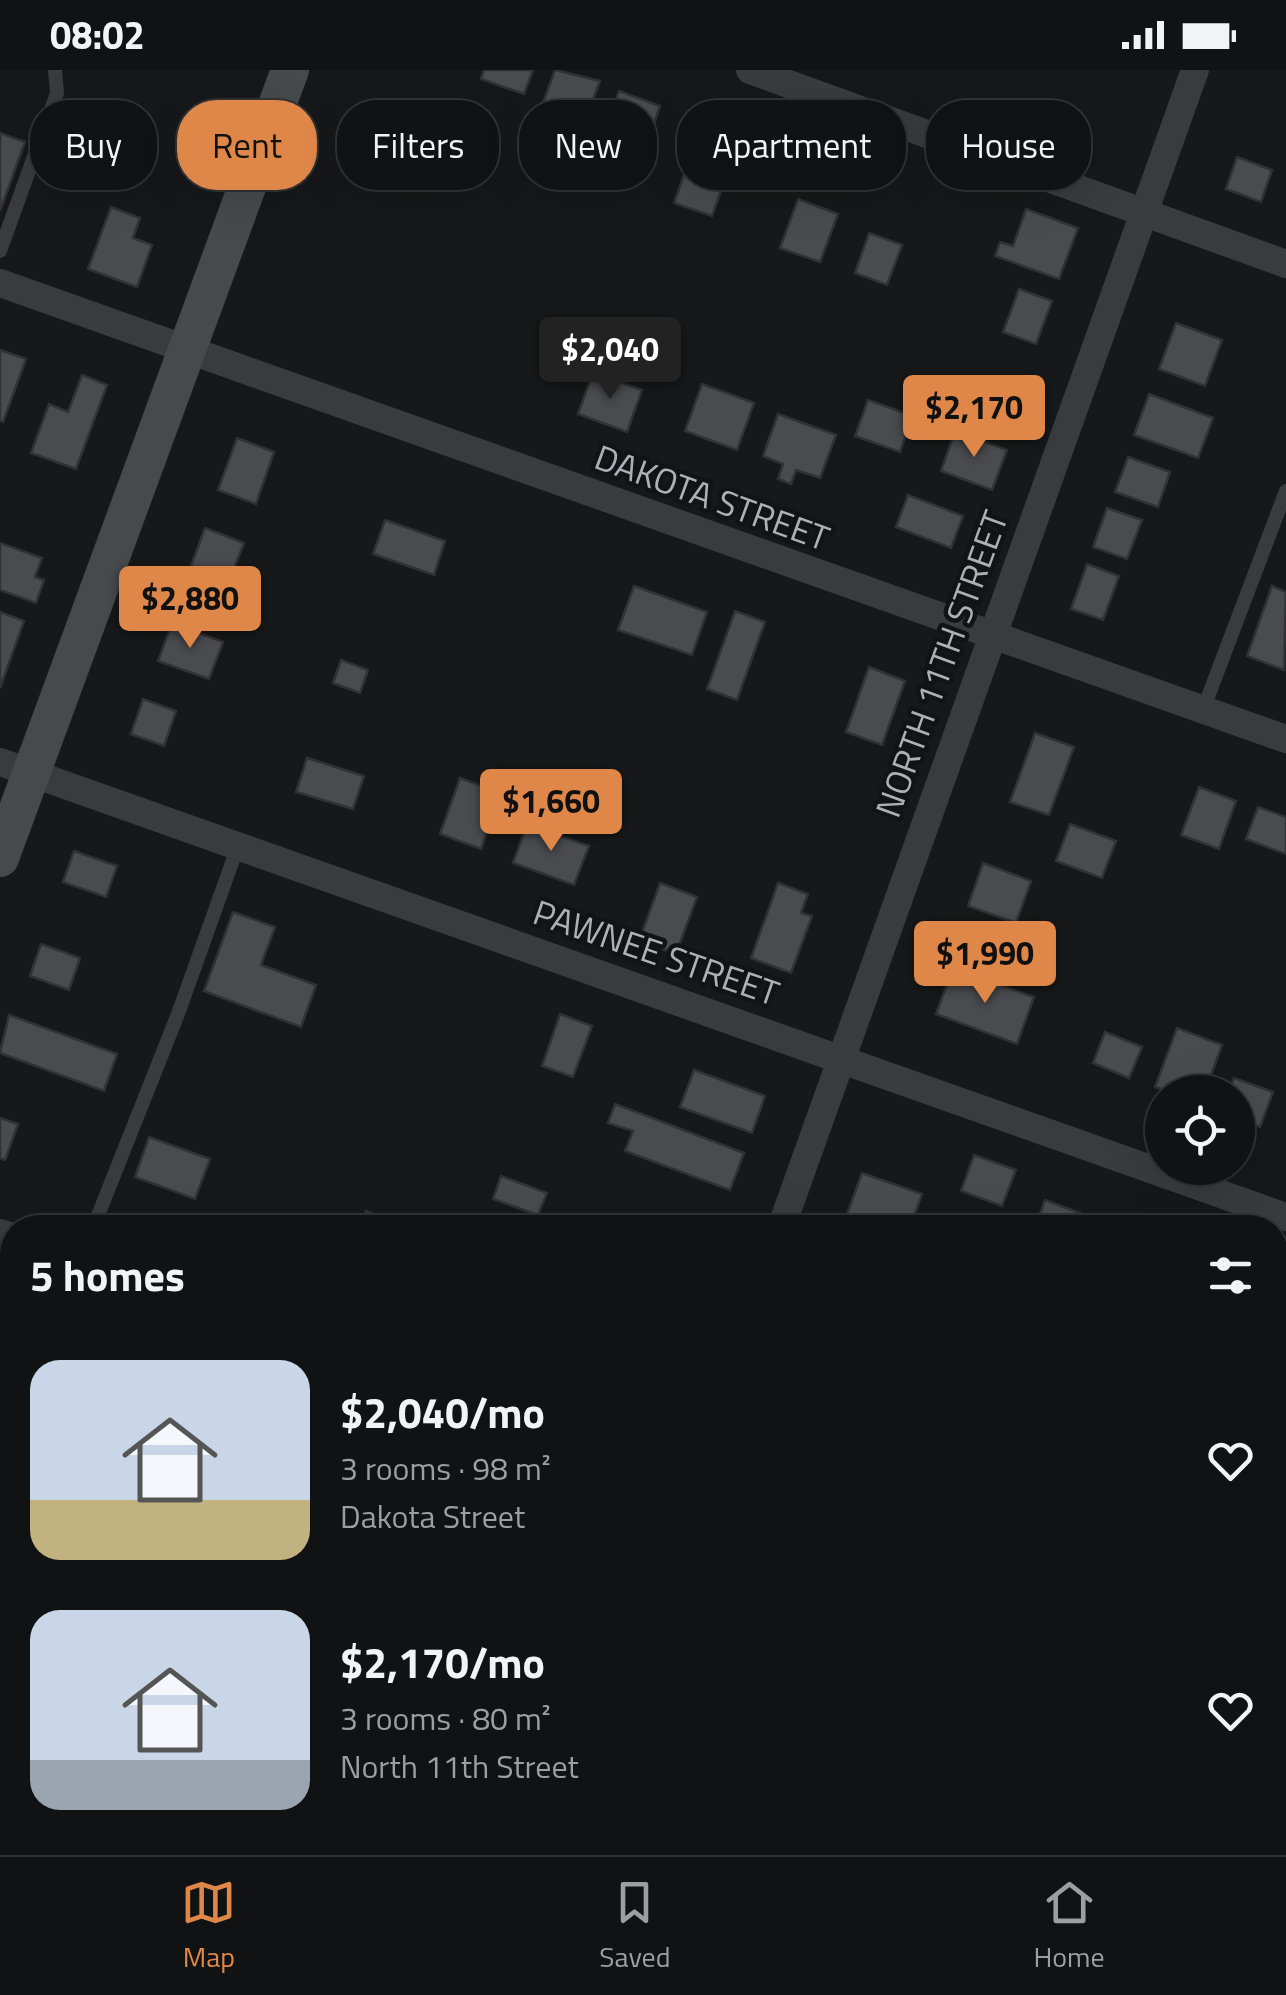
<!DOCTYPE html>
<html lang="en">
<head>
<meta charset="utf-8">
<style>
	:root { --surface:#111213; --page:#1e2021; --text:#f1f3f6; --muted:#9c9ea0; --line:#303233; --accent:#df8649 }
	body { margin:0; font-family:"Titillium Web",sans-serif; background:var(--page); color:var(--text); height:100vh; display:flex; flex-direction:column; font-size:38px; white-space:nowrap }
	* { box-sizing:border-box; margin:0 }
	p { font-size:32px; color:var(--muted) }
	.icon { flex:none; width:55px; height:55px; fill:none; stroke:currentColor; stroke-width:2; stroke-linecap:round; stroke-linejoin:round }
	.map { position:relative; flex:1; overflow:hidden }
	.drawer { position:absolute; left:0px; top:1145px; width:1288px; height:640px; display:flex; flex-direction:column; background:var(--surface); border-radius:40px 40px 0 0; box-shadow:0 10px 40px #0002,0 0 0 2px var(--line) }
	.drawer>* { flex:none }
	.banner { position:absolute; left:30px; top:30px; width:1228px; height:90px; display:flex; gap:20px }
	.fabs { position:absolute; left:1145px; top:1005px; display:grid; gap:20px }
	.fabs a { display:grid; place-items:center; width:110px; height:110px; border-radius:50%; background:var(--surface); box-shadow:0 10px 40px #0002,0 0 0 2px var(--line); font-size:50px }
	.price { position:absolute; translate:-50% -85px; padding:0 22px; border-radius:10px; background:var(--accent); color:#111; font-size:32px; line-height:65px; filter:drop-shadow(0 2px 5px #0008) }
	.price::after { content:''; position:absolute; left:50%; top:60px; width:30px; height:22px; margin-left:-15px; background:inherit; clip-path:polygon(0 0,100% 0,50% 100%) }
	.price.selected { background:#222; color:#fff }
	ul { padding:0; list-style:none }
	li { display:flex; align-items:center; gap:30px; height:250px; padding:0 30px }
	li span { display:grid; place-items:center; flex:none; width:280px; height:200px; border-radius:30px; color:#555 }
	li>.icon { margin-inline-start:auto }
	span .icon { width:120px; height:120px; fill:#fffc; stroke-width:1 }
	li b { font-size:42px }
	h2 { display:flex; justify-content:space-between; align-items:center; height:120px; padding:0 30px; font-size:42px }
	.tag { padding:0 35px; border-radius:40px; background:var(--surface); box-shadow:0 10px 40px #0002,0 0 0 2px var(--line); font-size:35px; line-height:90px }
	.tag.selected { background:var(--accent); color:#111 }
	.status { display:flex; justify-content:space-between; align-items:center; height:70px; padding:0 50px; background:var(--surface); direction:ltr }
	.status svg { height:28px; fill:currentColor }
	.dock { display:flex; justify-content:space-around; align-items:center; height:140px; border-top:2px solid var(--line); background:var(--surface); font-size:28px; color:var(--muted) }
	.dock a { display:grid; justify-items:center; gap:5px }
	.dock .selected { color:var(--accent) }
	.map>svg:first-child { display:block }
	.built { fill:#232426 }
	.building { fill:#494b4e; stroke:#323235; stroke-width:2.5 }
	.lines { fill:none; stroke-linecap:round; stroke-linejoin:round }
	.lane { stroke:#393b3e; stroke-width:14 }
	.street { stroke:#393b3e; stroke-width:28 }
	.secondary { stroke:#474a4d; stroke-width:38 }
	.labels { text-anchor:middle; stroke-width:9; stroke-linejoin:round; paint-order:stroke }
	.street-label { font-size:35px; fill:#abb2b7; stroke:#121314 }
</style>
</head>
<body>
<div class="status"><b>08:02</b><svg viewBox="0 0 49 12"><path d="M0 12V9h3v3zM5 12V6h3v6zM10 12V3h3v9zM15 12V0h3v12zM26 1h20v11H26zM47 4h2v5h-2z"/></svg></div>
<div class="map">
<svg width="1286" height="1785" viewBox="0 0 1286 1785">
	<rect width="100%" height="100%" fill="#171819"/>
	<!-- built -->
	<g class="built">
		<path d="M0,1430L12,1434V1772L166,1773L162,1785H0Z"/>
		<path d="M330,1772H688L719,1785H326Z"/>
	</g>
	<!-- building -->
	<g class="building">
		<path d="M484,0H533L524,24L481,9Z"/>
		<path d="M555,0L600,11L586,48L543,33Z"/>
		<path d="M619,21L660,36L648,71L606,56Z"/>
		<path d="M0,63L25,72L0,141Z"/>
		<path d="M692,82L730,96L712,146L674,133Z"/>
		<path d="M1237,87L1272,100L1261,132L1226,119Z"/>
		<path d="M798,129L838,144L820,192L780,178Z"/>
		<path d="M111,137L140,148L133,168L152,175L137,217L88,199Z"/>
		<path d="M1026,139L1078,158L1059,209L995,186L1000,172L1013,176Z"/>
		<path d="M869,163L902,175L887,215L855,203Z"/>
		<path d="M1019,219L1052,231L1036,274L1003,262Z"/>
		<path d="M1176,253L1222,270L1205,316L1159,299Z"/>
		<path d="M0,280L26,289L3,352L0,351Z"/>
		<path d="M593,302L642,320L627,362L578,344Z"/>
		<path d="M82,305L107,315L76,399L31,383L49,334L68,342Z"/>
		<path d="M702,314L754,333L737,380L685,361Z"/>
		<path d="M981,314L1024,329L1010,369L967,353Z"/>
		<path d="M1149,324L1213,348L1198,388L1134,365Z"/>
		<path d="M868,330L913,346L900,382L855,366Z"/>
		<path d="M778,344L836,365L820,408L796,400L791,414L778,409L783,394L763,386Z"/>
		<path d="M955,361L1007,380L992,420L941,401Z"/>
		<path d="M237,368L274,382L256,434L218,420Z"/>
		<path d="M1128,387L1170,402L1158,437L1115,422Z"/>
		<path d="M908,425L963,446L951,478L896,457Z"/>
		<path d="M1107,438L1142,450L1127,489L1093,477Z"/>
		<path d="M385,450L445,471L434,505L373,484Z"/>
		<path d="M205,458L244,473L233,501L246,505L237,531L185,512Z"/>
		<path d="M0,473L42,488L35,507L44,510L36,533L0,520Z"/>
		<path d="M1087,494L1119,506L1103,550L1071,539Z"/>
		<path d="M634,516L707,542L692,585L618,560Z"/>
		<path d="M1272,516L1286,522L1284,600L1247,586Z"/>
		<path d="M735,541L765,552L737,630L707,619Z"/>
		<path d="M0,542L24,551L0,618Z"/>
		<path d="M172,553L223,572L209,609L158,591Z"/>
		<path d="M341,590L368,600L360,623L333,613Z"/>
		<path d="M869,597L905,611L882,675L846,662Z"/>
		<path d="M143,629L176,641L164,676L131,664Z"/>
		<path d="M1035,663L1074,677L1049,745L1010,732Z"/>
		<path d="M307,688L364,706L353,739L296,722Z"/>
		<path d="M460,708L501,723L481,779L440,764Z"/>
		<path d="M1199,717L1236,731L1219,779L1181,765Z"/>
		<path d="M1258,737L1286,747V784L1246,769Z"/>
		<path d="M527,754L589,776L574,815L513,793Z"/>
		<path d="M1070,754L1116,771L1102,808L1056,791Z"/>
		<path d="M74,781L117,796L106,827L63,812Z"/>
		<path d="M983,793L1031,811L1016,853L968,836Z"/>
		<path d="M660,813L697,827L676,884L639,871Z"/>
		<path d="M778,813L808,824L801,843L812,846L791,903L751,888Z"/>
		<path d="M233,842L275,857L261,895L316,915L301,957L204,921Z"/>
		<path d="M41,874L80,888L69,920L30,906Z"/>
		<path d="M953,898L1034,927L1017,974L936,944Z"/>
		<path d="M560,944L592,956L573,1007L542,996Z"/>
		<path d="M9,945L117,984L104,1021L0,983Z"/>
		<path d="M1177,958L1222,975L1205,1022H1171L1155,1017Z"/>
		<path d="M1105,962L1142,977L1129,1008L1093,993Z"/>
		<path d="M694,1000L765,1026L752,1063L680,1037Z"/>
		<path d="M1234,1008L1273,1022L1260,1057L1238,1049V1022H1228Z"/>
		<path d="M615,1034L744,1083L730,1120L625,1081L633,1061L608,1053Z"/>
		<path d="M0,1048L18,1054L5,1090L0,1088Z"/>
		<path d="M149,1067L210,1089L195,1129L135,1107Z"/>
		<path d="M974,1085L1016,1100L1002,1136L961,1121Z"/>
		<path d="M862,1103L922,1124L910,1158H884L847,1144Z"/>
		<path d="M501,1106L547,1123L538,1145L493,1129Z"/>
		<path d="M1045,1130L1088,1146L1084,1158H1035Z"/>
		<path d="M366,1141L411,1158H360Z"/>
		<path d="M1281,1221L1286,1223V1286L1275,1282V1237Z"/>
		<path d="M1286,1444V1532L1275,1528V1475Z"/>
		<path d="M0,1463L12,1467V1649L0,1644Z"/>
		<path d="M12,1470V1591L3,1616L0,1504Z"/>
		<path d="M0,1653L12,1657V1694L0,1690Z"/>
		<path d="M612,1772H623L652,1783L608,1785Z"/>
		<path d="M739,1772H770L765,1785L736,1781Z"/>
	</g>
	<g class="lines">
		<!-- lane -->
		<g class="lane">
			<path d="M0,181L57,23L55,0"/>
			<path d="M1203,640L1286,421"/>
			<path d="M93,1158L178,944L238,776"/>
			<path d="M0,1430L12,1434"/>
			<path d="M1275,1691L1286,1663"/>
			<path d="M958,1772L994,1785"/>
			<path d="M66,1785L69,1772"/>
			<path d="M1239,1785L1244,1772"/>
		</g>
		<!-- street -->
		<g class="street">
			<path d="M750,0L1286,194"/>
			<path d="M0,213L1286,669"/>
			<path d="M0,692L1286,1147"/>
			<path d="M781,1158L1195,0"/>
			<path d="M0,1163L12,1167"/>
			<path d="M1275,1607L1286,1610"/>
			<path d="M536,1785L541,1772"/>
		</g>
		<!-- secondary -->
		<path class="secondary" d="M0,788L290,0"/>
	</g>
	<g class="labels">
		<!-- street labels -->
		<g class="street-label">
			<text transform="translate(712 428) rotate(20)" y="12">DAKOTA STREET</text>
			<text transform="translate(942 594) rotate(-70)" y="12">NORTH 11TH STREET</text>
			<text transform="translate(656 883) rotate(19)" y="12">PAWNEE STREET</text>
		</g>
	</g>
</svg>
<div class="fabs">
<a><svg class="icon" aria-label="locate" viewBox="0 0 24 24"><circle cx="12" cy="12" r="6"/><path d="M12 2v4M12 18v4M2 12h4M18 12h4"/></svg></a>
</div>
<b class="price selected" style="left:610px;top:332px">$2,040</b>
<b class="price" style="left:974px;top:390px">$2,170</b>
<b class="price" style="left:190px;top:581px">$2,880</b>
<b class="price" style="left:551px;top:784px">$1,660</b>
<b class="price" style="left:985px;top:936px">$1,990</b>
<div class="banner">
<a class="tag">Buy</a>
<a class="tag selected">Rent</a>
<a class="tag">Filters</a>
<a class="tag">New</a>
<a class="tag">Apartment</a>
<a class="tag">House</a>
</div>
<section class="drawer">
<h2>5 homes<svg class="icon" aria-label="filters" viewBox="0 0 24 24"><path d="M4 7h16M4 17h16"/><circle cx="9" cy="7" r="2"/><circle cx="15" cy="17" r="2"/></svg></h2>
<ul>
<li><span style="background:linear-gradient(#c9d6e8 70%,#c2b280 0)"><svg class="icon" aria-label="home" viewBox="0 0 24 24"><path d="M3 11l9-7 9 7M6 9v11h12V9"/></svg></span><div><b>$2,040/mo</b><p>3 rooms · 98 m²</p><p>Dakota Street</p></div><svg class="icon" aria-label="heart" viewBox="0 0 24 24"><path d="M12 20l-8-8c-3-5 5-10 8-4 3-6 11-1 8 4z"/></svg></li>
<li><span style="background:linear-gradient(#c9d6e8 75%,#9aa5b1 0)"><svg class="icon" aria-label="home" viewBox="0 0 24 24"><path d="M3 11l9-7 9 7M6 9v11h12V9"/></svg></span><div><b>$2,170/mo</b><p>3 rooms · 80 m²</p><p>North 11th Street</p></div><svg class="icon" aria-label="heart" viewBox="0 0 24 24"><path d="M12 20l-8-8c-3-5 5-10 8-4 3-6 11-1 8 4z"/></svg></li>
</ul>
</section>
</div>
<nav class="dock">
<a class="selected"><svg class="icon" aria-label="map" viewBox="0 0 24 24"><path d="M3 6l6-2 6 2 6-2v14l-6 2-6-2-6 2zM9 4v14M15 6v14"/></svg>Map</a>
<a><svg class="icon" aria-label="saved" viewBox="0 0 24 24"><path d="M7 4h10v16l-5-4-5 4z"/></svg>Saved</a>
<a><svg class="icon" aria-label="home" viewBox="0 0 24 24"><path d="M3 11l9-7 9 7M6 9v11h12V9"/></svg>Home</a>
</nav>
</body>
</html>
